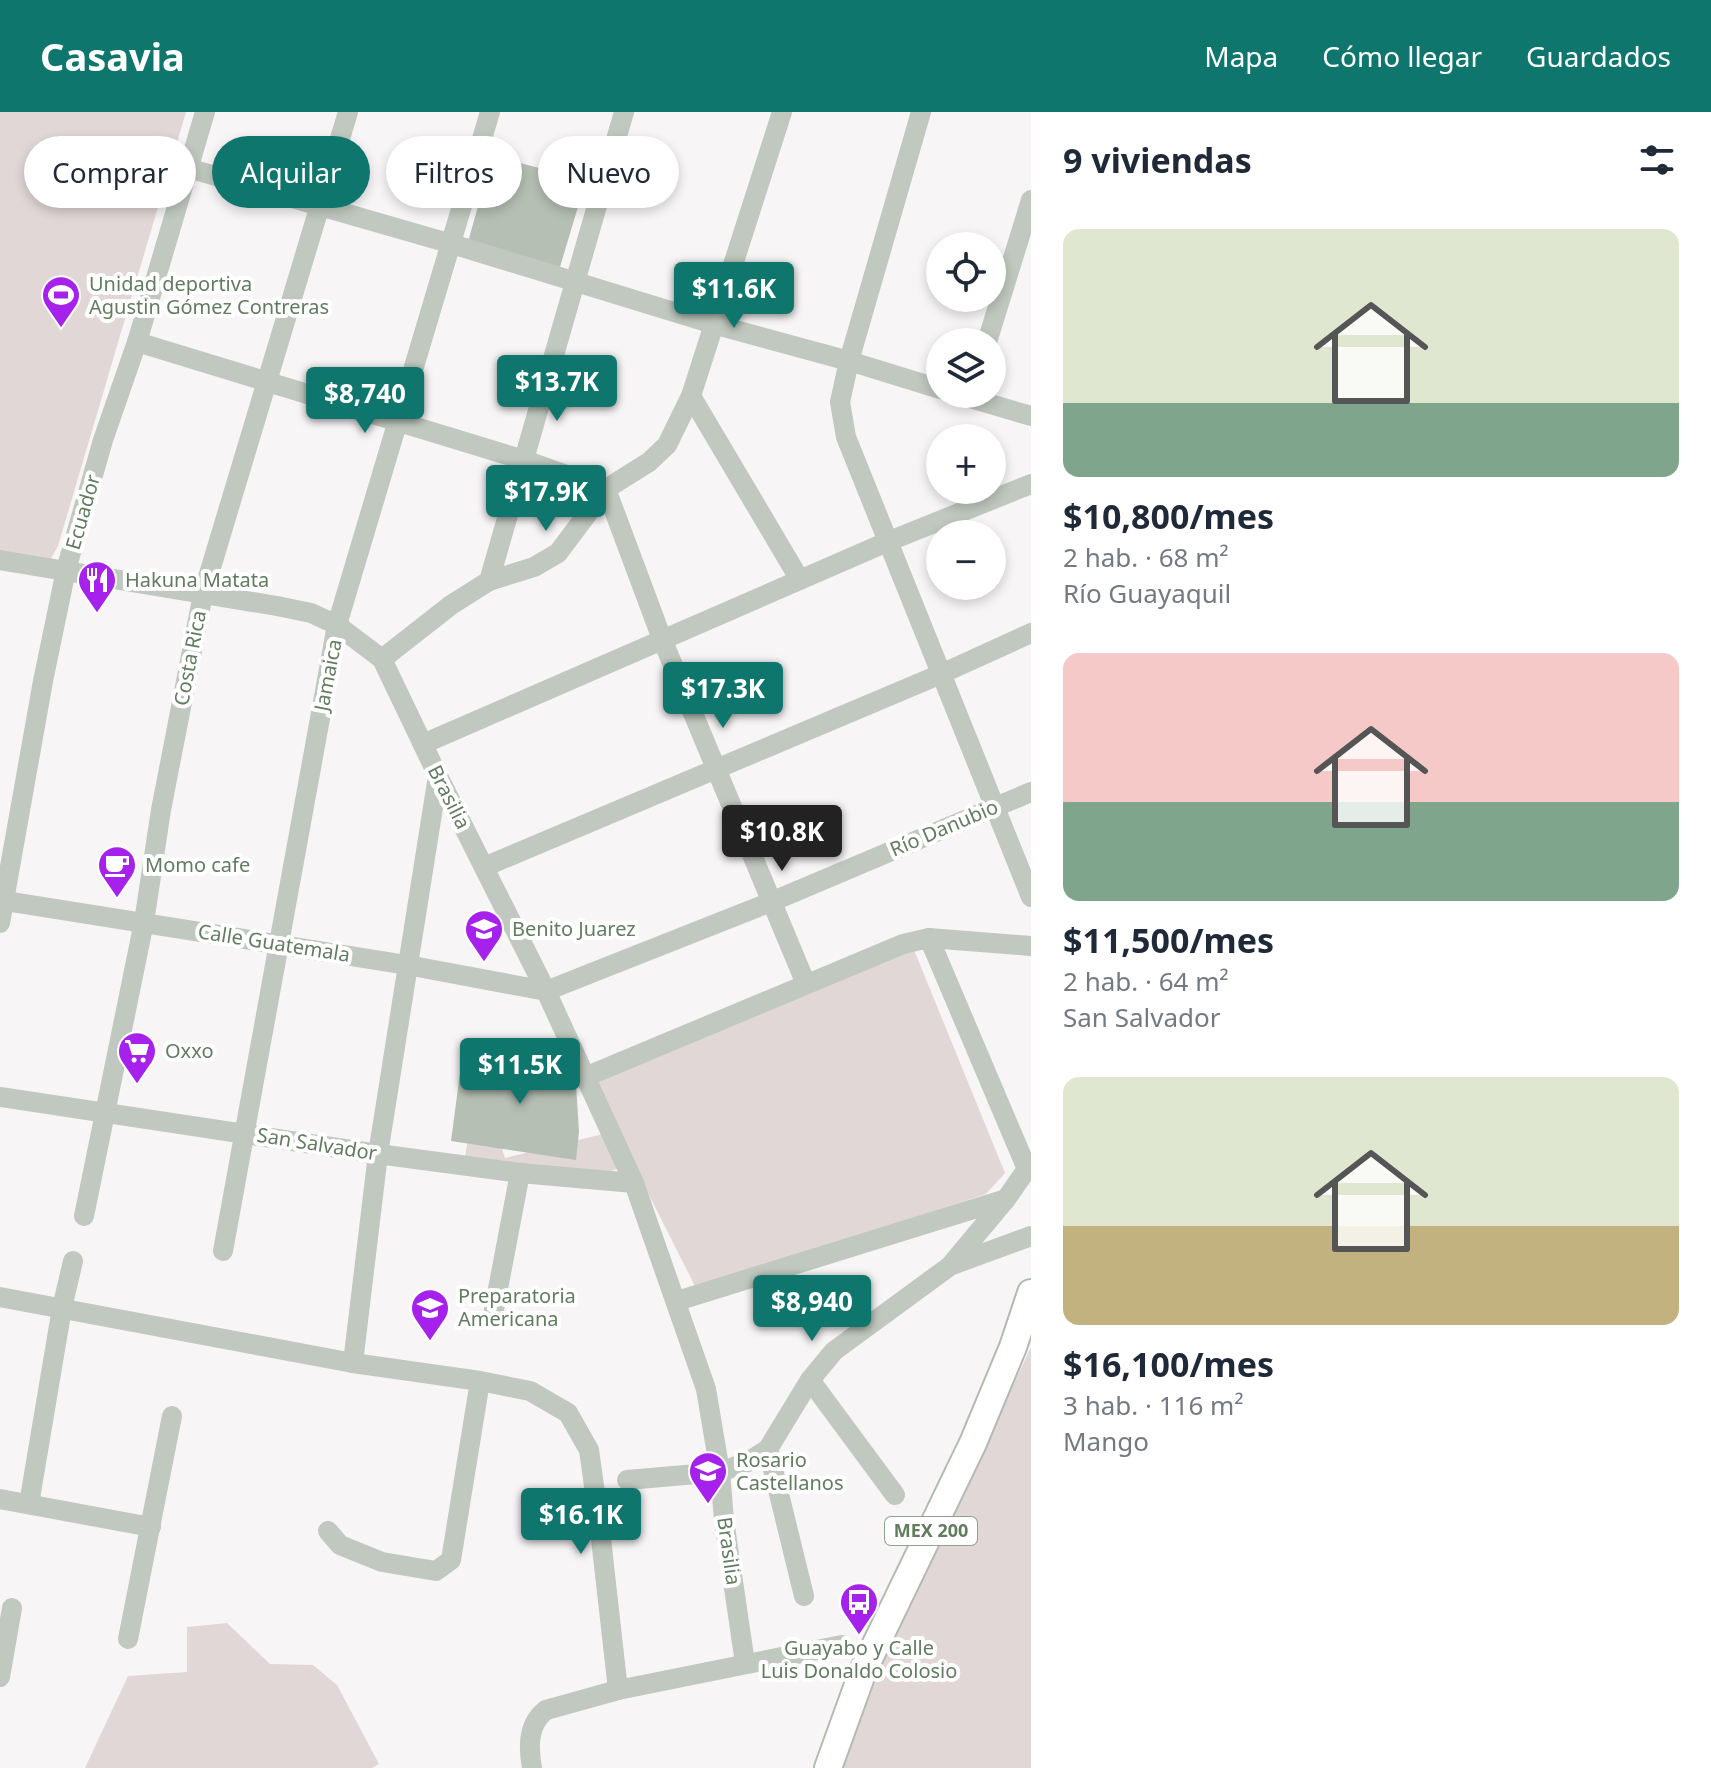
<!DOCTYPE html>
<html lang="es">
<head>
<meta charset="utf-8">
<style>
	:root { --surface:#fff; --page:#f6f6f7; --text:#1f2937; --muted:#747a83; --accent:#0f766e }
	body { margin:0; font-family:"Noto Sans",sans-serif; background:var(--page); color:var(--text); height:100vh; display:flex; flex-direction:column; font-size:30px; white-space:nowrap }
	* { box-sizing:border-box; margin:0 }
	p { font-size:26px; color:var(--muted) }
	.icon { flex:none; width:44px; height:44px; fill:none; stroke:currentColor; stroke-width:2; stroke-linecap:round; stroke-linejoin:round }
	.map { position:relative; flex:1; overflow:hidden }
	.details { display:flex; flex-direction:column; background:var(--surface); width:680px }
	.details>* { flex:none }
	.guide { position:absolute; left:24px; top:24px; width:760px; height:72px; display:flex; gap:16px }
	.controls { position:absolute; left:926px; top:120px; display:grid; gap:16px }
	.controls a { display:grid; place-items:center; width:80px; height:80px; border-radius:50%; background:var(--surface); box-shadow:0 4px 12px #0003; font-size:40px }
	.price { position:absolute; translate:-50% -68px; padding:0 18px; border-radius:8px; background:var(--accent); color:#fff; font-size:26px; line-height:52px; filter:drop-shadow(0 2px 4px #0008) }
	.price::after { content:''; position:absolute; left:50%; top:48px; width:24px; height:18px; margin-left:-12px; background:inherit; clip-path:polygon(0 0,100% 0,50% 100%) }
	.price.active { background:#222; color:#fff }
	ul { padding:0; list-style:none }
	li { display:grid; align-content:center; gap:16px; height:424px; padding:0 32px }
	li span { display:grid; place-items:center; height:248px; border-radius:16px; color:#555 }
	li>.icon { margin-inline-start:auto }
	span .icon { width:144px; height:144px; fill:#fffc; stroke-width:1 }
	li b { font-size:34px }
	h2 { display:flex; justify-content:space-between; align-items:center; height:96px; padding:0 32px; font-size:34px }
	.tag { padding:0 28px; border-radius:36px; background:var(--surface); box-shadow:0 4px 12px #0003; font-size:28px; line-height:72px }
	.tag.active { background:var(--accent); color:#fff }
	header { display:flex; align-items:center; gap:48px; box-sizing:border-box; height:112px; padding:0 40px; background:var(--accent); color:#fff }
	header strong { font-size:38px }
	nav { display:flex; gap:44px; margin-inline-start:auto; font-size:28px }
	main { display:flex; flex:1; min-height:0 }
	.map>svg:first-child { display:block }
	.green { fill:#e0d7d6 }
	.building { fill:#b5bfb3 }
	.lines { fill:none; stroke-linecap:round; stroke-linejoin:round }
	.major-casing { stroke:#b1bbb0; stroke-width:30 }
	.minor { stroke:#c0c8bf; stroke-width:20 }
	.major { stroke:#fff; stroke-width:26 }
	.labels { text-anchor:middle; stroke-width:8; stroke-linejoin:round; paint-order:stroke }
	.shield { fill:#fff; stroke:#90a38e; stroke-width:2 }
	.shield-label { font-size:18px; font-weight:bold; fill:#617c5e }
	.poi-label { font-size:20px; fill:#617c5e; stroke:#fff; text-anchor:start }
	.street-label { font-size:20px; fill:#617c5e; stroke:#fff }
</style>
</head>
<body>
<header>
<strong>Casavia</strong>
<nav><a>Mapa</a><a>Cómo llegar</a><a>Guardados</a></nav>
</header>
<main>
<div class="map">
<svg width="1031" height="1656" viewBox="0 0 1031 1656">
	<rect width="100%" height="100%" fill="#f8f5f7"/>
	<!-- green -->
	<g class="green">
		<path d="M0,0H186L58,434L49,450L0,441Z"/>
		<path d="M912,833L1005,1061L986,1082L697,1178L592,970Z"/>
		<path d="M494,1012L505,1046L603,1022L617,1057L594,1064L507,1055L505,1049L465,1045L470,1014Z"/>
		<path d="M1031,1235V1656H842L901,1499L959,1388Z"/>
		<path d="M227,1511L270,1552L313,1553L337,1573L379,1652L372,1656H85L128,1564L187,1560V1515Z"/>
	</g>
	<!-- building -->
	<g class="building">
		<path d="M492,44L586,68L560,155L468,130Z"/>
		<path d="M558,933L576,972L579,1020L576,1048L451,1029L460,961Z"/>
	</g>
	<g class="lines">
		<defs>
			<path id="major" d="M828,1656L863,1559L973,1331L1013,1235L1031,1181"/>
		</defs>
		<!-- major casing -->
		<use href="#major" class="major-casing"/>
		<!-- minor -->
		<g class="minor">
			<path d="M921,0L849,249L840,290L846,325L1031,785"/>
			<path d="M188,56L452,132L713,212L849,249L940,277"/>
			<path d="M137,230L524,348L606,377"/>
			<path d="M987,230L1031,88"/>
			<path d="M956,282L1031,304"/>
			<path d="M691,284L800,468"/>
			<path d="M606,377L662,527L806,872"/>
			<path d="M0,448L277,494L311,501L337,513L382,547L438,664L546,879L634,1071L706,1277L720,1360L724,1408L745,1551"/>
			<path d="M489,469L534,455L558,441L606,377L649,350L667,333L691,284L782,0"/>
			<path d="M382,547L451,493L489,469L624,0"/>
			<path d="M423,632L887,430L1031,372"/>
			<path d="M484,755L941,562L1031,521"/>
			<path d="M0,788L407,853L546,879L771,790L1031,680"/>
			<path d="M0,811L43,569L66,458L103,328L137,230L205,0"/>
			<path d="M585,965L903,832L929,826L1031,834"/>
			<path d="M0,985L378,1042L520,1061L634,1071"/>
			<path d="M84,1104L144,810L161,698L203,482L348,0"/>
			<path d="M223,1139L337,513L490,0"/>
			<path d="M952,1153L1031,1124"/>
			<path d="M0,1185L353,1251L480,1269L530,1279L568,1301L589,1338L599,1409L618,1578"/>
			<path d="M677,1189L1006,1087"/>
			<path d="M494,1198L520,1061"/>
			<path d="M353,1251L378,1042L438,664"/>
			<path d="M810,1268L895,1383"/>
			<path d="M768,1337L804,1484"/>
			<path d="M627,1368L720,1360L748,1350L768,1337L810,1268L834,1239L950,1154L1006,1087L1027,1057L929,826"/>
			<path d="M0,1387L151,1415"/>
			<path d="M29,1392L62,1196L73,1149"/>
			<path d="M328,1419L340,1433L382,1450L436,1459L451,1448L480,1269"/>
			<path d="M128,1527L172,1304"/>
			<path d="M0,1565L12,1496"/>
			<path d="M532,1656C528,1634 528,1612 546,1598L618,1578L842,1533"/>
		</g>
		<!-- major -->
		<use href="#major" class="major"/>
	</g>
	<!-- icons -->
	<defs>
		<symbol id="stadium-pin" viewBox="-11 -11 22 30"><path d="M0 17L-7.5 6A9.5 9.5 0 1 1 7.5 6Z" fill="#a621ec" stroke="#fff"/><path d="M0-5a6.5 5 0 1 0 0 10a6.5 5 0 1 0 0-10ZM-3.5-1.8h7v3.6h-7Z" fill="#fff"/></symbol>
		<symbol id="restaurant-pin" viewBox="-11 -11 22 30"><path d="M0 17L-7.5 6A9.5 9.5 0 1 1 7.5 6Z" fill="#a621ec" stroke="#fff"/><path d="M-5-6h1v4h1v-4h1v4h1v-4h1v5L-1.5 .5V6h-2V.5L-5-1ZM5-6V6H3V1.5H1.5Q1.5-4 5-6Z" fill="#fff"/></symbol>
		<symbol id="cafe-pin" viewBox="-11 -11 22 30"><path d="M0 17L-7.5 6A9.5 9.5 0 1 1 7.5 6Z" fill="#a621ec" stroke="#fff"/><path d="M-5.5-4.5H6V0H3Q3 3.5 0 3.5H-2.5Q-5.5 3.5-5.5 0ZM3-3.2v2h1.7v-2ZM-6 4.5H4V6H-6Z" fill="#fff"/></symbol>
		<symbol id="school-pin" viewBox="-11 -11 22 30"><path d="M0 17L-7.5 6A9.5 9.5 0 1 1 7.5 6Z" fill="#a621ec" stroke="#fff"/><path d="M0-5L7-2L0 1L-7-2ZM-4 1L0 2.5L4 1V4Q0 6-4 4Z" fill="#fff"/></symbol>
		<symbol id="supermarket-pin" viewBox="-11 -11 22 30"><path d="M0 17L-7.5 6A9.5 9.5 0 1 1 7.5 6Z" fill="#a621ec" stroke="#fff"/><path d="M-6-5.5h2.5l.6 2H6L4.5 2H-2.5L-4.4-4H-6ZM-1.5 3.2a1.3 1.3 0 1 0 .1 0ZM3 3.2a1.3 1.3 0 1 0 .1 0Z" fill="#fff"/></symbol>
		<symbol id="university-pin" viewBox="-11 -11 22 30"><path d="M0 17L-7.5 6A9.5 9.5 0 1 1 7.5 6Z" fill="#a621ec" stroke="#fff"/><path d="M0-5L7-2L0 1L-7-2ZM-4 1L0 2.5L4 1V4Q0 6-4 4Z" fill="#fff"/></symbol>
		<symbol id="bus-pin" viewBox="-11 -11 22 30"><path d="M0 17L-7.5 6A9.5 9.5 0 1 1 7.5 6Z" fill="#a621ec" stroke="#fff"/><path d="M-5-6H5V4H4V6H2V4H-2V6H-4V4H-5ZM-3.5-4V0h7V-4ZM-3.5 1.2v1.5H-2V1.2ZM2 1.2v1.5H3.5V1.2Z" fill="#fff"/></symbol>
	</defs>
	<g fill-rule="evenodd">
		<use href="#stadium-pin" x="39" y="161" width="44" height="60"/>
		<use href="#restaurant-pin" x="75" y="446" width="44" height="60"/>
		<use href="#cafe-pin" x="95" y="731" width="44" height="60"/>
		<use href="#school-pin" x="462" y="795" width="44" height="60"/>
		<use href="#supermarket-pin" x="115" y="917" width="44" height="60"/>
		<use href="#university-pin" x="408" y="1174" width="44" height="60"/>
		<use href="#school-pin" x="686" y="1337" width="44" height="60"/>
		<use href="#bus-pin" x="837" y="1468" width="44" height="60"/>
	</g>
	<g class="labels">
		<!-- shield labels -->
		<rect class="shield" x="885" y="1405" width="92" height="28" rx="6"/>
		<g class="shield-label">
			<text x="931" y="1425">MEX 200</text>
		</g>
		<!-- poi labels -->
		<g class="poi-label">
			<text x="89" y="179">Unidad deportiva<tspan x="89" dy="23">Agustin Gómez Contreras</tspan></text>
			<text x="125" y="475">Hakuna Matata</text>
			<text x="145" y="760">Momo cafe</text>
			<text x="512" y="824">Benito Juarez</text>
			<text x="165" y="946">Oxxo</text>
			<text x="458" y="1191">Preparatoria<tspan x="458" dy="23">Americana</tspan></text>
			<text x="736" y="1355">Rosario<tspan x="736" dy="23">Castellanos</tspan></text>
			<text x="859" y="1543" text-anchor="middle">Guayabo y Calle<tspan x="859" dy="23">Luis Donaldo Colosio</tspan></text>
		</g>
		<!-- street labels -->
		<g class="street-label">
			<text transform="translate(83 400) rotate(-74)" y="7">Ecuador</text>
			<text transform="translate(190 546) rotate(-79)" y="7">Costa Rica</text>
			<text transform="translate(328 563) rotate(-79)" y="7">Jamaica</text>
			<text transform="translate(449 685) rotate(63)" y="7">Brasilia</text>
			<text transform="translate(944 716) rotate(-23)" y="7">Río Danubio</text>
			<text transform="translate(274 831) rotate(9)" y="7">Calle Guatemala</text>
			<text transform="translate(317 1032) rotate(9)" y="7">San Salvador</text>
			<text transform="translate(729 1439) rotate(82)" y="7">Brasilia</text>
		</g>
	</g>
</svg>
<div class="controls">
<a><svg class="icon" aria-label="locate" viewBox="0 0 24 24"><circle cx="12" cy="12" r="6"/><path d="M12 2v4M12 18v4M2 12h4M18 12h4"/></svg></a>
<a><svg class="icon" aria-label="layers" viewBox="0 0 24 24"><path d="M12 4l9 5-9 5-9-5zM3 14l9 5 9-5"/></svg></a>
<a>+</a>
<a>−</a>
</div>
<b class="price" style="left:734px;top:218px">$11.6K</b>
<b class="price" style="left:557px;top:311px">$13.7K</b>
<b class="price" style="left:365px;top:323px">$8,740</b>
<b class="price" style="left:546px;top:421px">$17.9K</b>
<b class="price" style="left:723px;top:618px">$17.3K</b>
<b class="price active" style="left:782px;top:761px">$10.8K</b>
<b class="price" style="left:520px;top:994px">$11.5K</b>
<b class="price" style="left:812px;top:1231px">$8,940</b>
<b class="price" style="left:581px;top:1444px">$16.1K</b>
<div class="guide">
<a class="tag">Comprar</a>
<a class="tag active">Alquilar</a>
<a class="tag">Filtros</a>
<a class="tag">Nuevo</a>
</div>
</div>
<section class="details">
<h2>9 viviendas<svg class="icon" aria-label="filters" viewBox="0 0 24 24"><path d="M4 7h16M4 17h16"/><circle cx="9" cy="7" r="2"/><circle cx="15" cy="17" r="2"/></svg></h2>
<ul>
<li><span style="background:linear-gradient(#dfe7d0 70%,#7fa58c 0)"><svg class="icon" aria-label="home" viewBox="0 0 24 24"><path d="M3 11l9-7 9 7M6 9v11h12V9"/></svg></span><div><b>$10,800/mes</b><p>2 hab. · 68 m²</p><p>Río Guayaquil</p></div></li>
<li><span style="background:linear-gradient(#f6c9c9 60%,#7fa58c 0)"><svg class="icon" aria-label="home" viewBox="0 0 24 24"><path d="M3 11l9-7 9 7M6 9v11h12V9"/></svg></span><div><b>$11,500/mes</b><p>2 hab. · 64 m²</p><p>San Salvador</p></div></li>
<li><span style="background:linear-gradient(#dfe7d0 60%,#c2b280 0)"><svg class="icon" aria-label="home" viewBox="0 0 24 24"><path d="M3 11l9-7 9 7M6 9v11h12V9"/></svg></span><div><b>$16,100/mes</b><p>3 hab. · 116 m²</p><p>Mango</p></div></li>
</ul>
</section>
</main>
</body>
</html>
